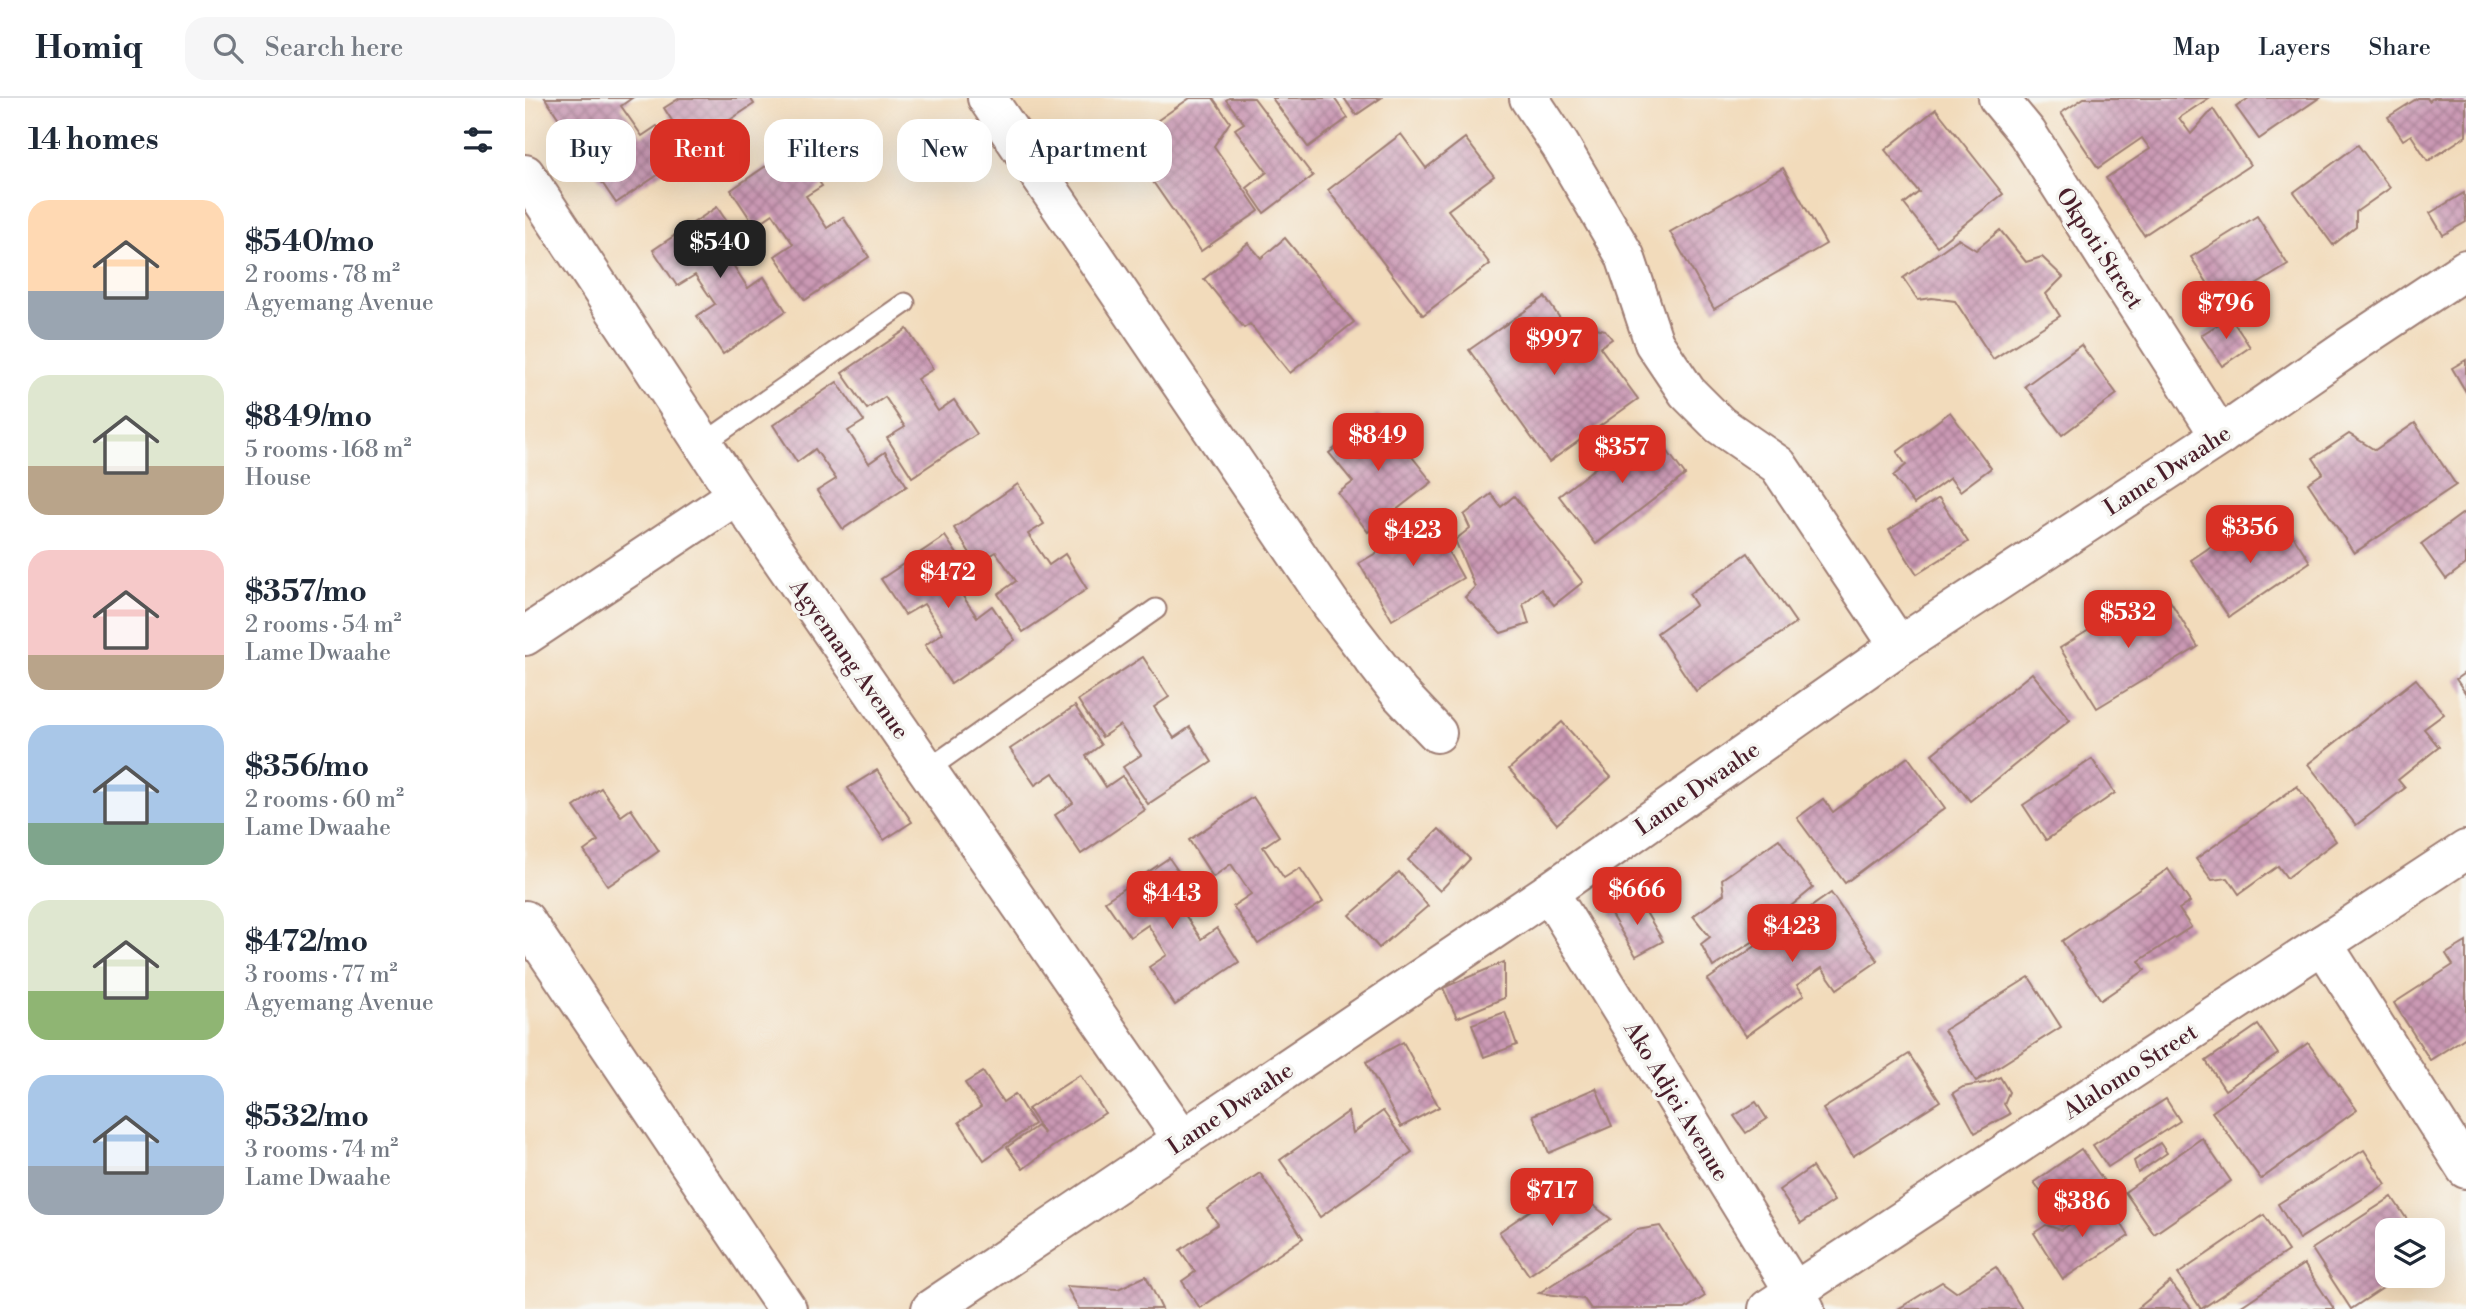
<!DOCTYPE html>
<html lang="en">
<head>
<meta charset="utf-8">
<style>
	:root { --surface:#fff; --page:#f6f6f7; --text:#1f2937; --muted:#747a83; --line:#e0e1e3; --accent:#d93025 }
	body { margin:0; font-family:"Libre Bodoni",serif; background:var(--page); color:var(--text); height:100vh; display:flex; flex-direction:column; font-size:26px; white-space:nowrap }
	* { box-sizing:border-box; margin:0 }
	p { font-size:23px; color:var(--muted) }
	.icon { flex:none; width:38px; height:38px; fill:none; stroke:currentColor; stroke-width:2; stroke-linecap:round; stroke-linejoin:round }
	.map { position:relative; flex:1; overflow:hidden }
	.sheet { display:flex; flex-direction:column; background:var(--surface); width:525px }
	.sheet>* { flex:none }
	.top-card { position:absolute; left:21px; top:21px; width:665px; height:63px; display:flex; gap:14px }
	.controls { position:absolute; left:1850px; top:1120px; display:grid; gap:14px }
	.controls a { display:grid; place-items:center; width:70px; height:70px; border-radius:14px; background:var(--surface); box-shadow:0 7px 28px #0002; font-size:35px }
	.price { position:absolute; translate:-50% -60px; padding:0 16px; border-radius:14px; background:var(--accent); color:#fff; font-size:23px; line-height:46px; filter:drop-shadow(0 2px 4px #0008) }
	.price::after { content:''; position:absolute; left:50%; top:42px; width:21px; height:16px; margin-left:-10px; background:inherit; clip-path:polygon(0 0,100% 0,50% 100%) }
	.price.selected { background:#222; color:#fff }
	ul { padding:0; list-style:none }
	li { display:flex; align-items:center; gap:21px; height:175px; padding:0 28px }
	li span { display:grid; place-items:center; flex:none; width:196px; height:140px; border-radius:21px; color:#555 }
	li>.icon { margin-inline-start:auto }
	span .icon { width:84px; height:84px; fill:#fffc; stroke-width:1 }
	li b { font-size:30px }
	h2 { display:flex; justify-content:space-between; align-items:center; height:84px; padding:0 28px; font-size:30px }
	.chip { padding:0 24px; border-radius:21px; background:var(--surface); box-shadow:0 7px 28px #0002; font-size:24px; line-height:63px }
	.chip.selected { background:var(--accent); color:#fff }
	header { display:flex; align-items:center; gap:42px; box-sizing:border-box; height:98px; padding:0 35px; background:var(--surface); border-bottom:2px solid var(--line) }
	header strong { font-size:33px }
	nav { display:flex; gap:38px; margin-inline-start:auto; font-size:24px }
	.search { width:490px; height:63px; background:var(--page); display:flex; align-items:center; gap:18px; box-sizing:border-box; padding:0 24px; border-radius:21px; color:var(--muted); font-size:26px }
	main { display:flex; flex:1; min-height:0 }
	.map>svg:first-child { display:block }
	.building { fill:url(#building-cross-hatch) }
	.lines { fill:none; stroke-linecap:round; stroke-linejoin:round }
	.service-casing { stroke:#9e7d73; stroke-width:23 }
	.minor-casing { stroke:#9e7d73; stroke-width:42 }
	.tertiary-casing { stroke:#9e7d73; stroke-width:42 }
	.service { stroke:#fff; stroke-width:19 }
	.minor { stroke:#fff; stroke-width:38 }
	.tertiary { stroke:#fff; stroke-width:38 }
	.labels { text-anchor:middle; stroke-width:7; stroke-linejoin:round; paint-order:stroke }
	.street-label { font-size:23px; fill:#4a1f2b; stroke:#f6f6f2 }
</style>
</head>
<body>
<header>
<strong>Homiq</strong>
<div class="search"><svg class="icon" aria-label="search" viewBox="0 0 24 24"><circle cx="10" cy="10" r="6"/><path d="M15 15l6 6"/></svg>Search here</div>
<nav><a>Map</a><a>Layers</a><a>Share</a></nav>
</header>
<main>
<section class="sheet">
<h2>14 homes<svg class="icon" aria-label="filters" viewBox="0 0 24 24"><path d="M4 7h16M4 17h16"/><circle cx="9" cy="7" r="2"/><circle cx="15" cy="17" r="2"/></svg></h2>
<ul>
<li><span style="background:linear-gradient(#ffd9b3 65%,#9aa5b1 0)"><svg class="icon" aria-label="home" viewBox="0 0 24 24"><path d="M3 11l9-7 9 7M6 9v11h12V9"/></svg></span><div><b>$540/mo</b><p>2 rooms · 78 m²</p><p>Agyemang Avenue</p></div></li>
<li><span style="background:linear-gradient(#dfe7d0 65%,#b9a48a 0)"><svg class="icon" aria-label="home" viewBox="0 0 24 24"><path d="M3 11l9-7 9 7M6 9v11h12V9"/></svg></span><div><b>$849/mo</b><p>5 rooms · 168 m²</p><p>House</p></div></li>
<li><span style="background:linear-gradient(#f6c9c9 75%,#b9a48a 0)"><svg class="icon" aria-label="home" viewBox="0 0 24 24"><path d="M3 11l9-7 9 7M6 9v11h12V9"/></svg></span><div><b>$357/mo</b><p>2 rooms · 54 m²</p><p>Lame Dwaahe</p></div></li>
<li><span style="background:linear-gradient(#a9c7e8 70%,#7fa58c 0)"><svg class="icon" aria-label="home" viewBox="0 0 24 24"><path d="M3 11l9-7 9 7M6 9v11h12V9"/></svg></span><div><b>$356/mo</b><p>2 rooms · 60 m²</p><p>Lame Dwaahe</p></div></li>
<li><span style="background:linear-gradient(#dfe7d0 65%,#8fb573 0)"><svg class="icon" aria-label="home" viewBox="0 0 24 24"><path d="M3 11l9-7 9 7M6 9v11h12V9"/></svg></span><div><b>$472/mo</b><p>3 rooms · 77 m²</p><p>Agyemang Avenue</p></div></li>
<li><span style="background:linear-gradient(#a9c7e8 65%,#9aa5b1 0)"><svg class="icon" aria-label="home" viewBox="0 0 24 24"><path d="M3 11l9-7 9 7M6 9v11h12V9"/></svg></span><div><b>$532/mo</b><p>3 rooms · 74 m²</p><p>Lame Dwaahe</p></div></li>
</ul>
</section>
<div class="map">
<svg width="1941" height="1211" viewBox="0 0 1941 1211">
	<defs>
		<pattern id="building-cross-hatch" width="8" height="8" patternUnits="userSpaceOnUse" patternTransform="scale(1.75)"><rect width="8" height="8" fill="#ca99b4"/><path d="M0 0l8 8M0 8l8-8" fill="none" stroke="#a67c93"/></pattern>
	</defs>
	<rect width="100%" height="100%" fill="#f6f6f2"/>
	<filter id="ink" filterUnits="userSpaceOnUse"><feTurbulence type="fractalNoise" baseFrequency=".0143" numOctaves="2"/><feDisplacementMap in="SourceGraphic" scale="14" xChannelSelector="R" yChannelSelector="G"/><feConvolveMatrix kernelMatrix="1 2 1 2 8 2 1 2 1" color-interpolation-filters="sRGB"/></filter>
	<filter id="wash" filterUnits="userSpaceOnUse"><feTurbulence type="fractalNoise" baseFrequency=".00686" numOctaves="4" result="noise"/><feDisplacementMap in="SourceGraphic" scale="28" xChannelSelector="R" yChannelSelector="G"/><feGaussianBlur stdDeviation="1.57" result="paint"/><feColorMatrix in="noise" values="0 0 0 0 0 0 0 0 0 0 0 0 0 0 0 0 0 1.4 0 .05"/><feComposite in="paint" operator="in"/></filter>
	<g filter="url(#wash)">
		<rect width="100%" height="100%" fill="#f2dbbb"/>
		<g id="blocks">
			<!-- building -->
			<g class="building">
				<path d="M20,0H107L96,8L117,38L132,28L155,62L91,105L65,67L83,55L63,25L45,37Z"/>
				<path d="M155,0H225L229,6L164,49L139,10Z"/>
				<path d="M665,0H688L705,24L689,48L734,113L676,153L608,55L633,38L626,27Z"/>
				<path d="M704,0H729L788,78L739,115L722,90L742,74L710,31L719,25L701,2Z"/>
				<path d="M747,0H809L823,20L783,49Z"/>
				<path d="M819,0H856L831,17Z"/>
				<path d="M1559,0H1684L1654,20L1666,36L1688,11L1725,67L1619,137L1581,80L1625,51L1617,40L1573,70L1536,15Z"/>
				<path d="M1724,0H1794L1734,41L1711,9Z"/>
				<path d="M1893,0H1902L1904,3L1908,0H1941V38L1903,63L1886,37L1878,42L1863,19Z"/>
				<path d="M1411,11L1478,96L1412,148L1379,106L1394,94L1360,52Z"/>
				<path d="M876,36L901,70L940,40L969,78L923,112L965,166L898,217L803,92Z"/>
				<path d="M1833,47L1865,90L1831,114V129L1808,147L1769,94Z"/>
				<path d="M270,48L297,88L281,98L302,130L318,119L344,159L280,202L250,158L268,146L248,116L230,128L206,92Z"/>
				<path d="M1258,70L1301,146L1189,211L1145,134Z"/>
				<path d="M1939,95L1941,124L1918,137L1905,115Z"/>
				<path d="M192,109L218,148L203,159L223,190L239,179L261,213L198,256L172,218L190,206L170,177L152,188L128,152Z"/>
				<path d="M1732,118L1763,167L1697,208L1666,159Z"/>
				<path d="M1475,132L1501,164L1517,159L1538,179L1521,196L1535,218L1468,261L1430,203L1407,200L1393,202L1378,180L1433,141L1451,152Z"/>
				<path d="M760,140L829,224L765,275L725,226L719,230L679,181L723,145L736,160Z"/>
				<path d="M1020,199L1037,223L1080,232L1087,241L1075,249L1113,301L1024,364L944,252Z"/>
				<path d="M1705,219L1725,249L1697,268L1676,237Z"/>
				<path d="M382,231L408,271L392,281L413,313L429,302L452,336L387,379L362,340L380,329L360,299L342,311L317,275Z"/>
				<path d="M1556,247L1592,296L1537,337L1500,288Z"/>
				<path d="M1941,262V294L1927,270Z"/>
				<path d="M312,284L339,323L323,333L344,365L360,354L382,388L318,431L292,393L311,381L290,351L272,364L248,327Z"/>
				<path d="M1425,314L1466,370L1435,393L1425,380L1389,406L1368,378L1381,367L1372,354Z"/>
				<path d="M853,316L907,384L843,434L813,395L828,384L804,355Z"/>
				<path d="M1890,325L1931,387L1829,455L1783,385L1798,375L1788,360L1824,336L1850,352Z"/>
				<path d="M1124,328L1160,377L1071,446L1034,398Z"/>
				<path d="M493,386L519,426L503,436L524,467L540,456L562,491L498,534L473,496L491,483L471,454L452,466L429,430Z"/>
				<path d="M966,396L976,409L989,398L1058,484L1029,507L1016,491L998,506L1004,526L976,535L940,499L950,489L930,442L945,430L939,417Z"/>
				<path d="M1414,400L1443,444L1392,476L1364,432Z"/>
				<path d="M1941,413V466L1921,481L1896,446Z"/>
				<path d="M922,414L924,455L938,480L867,522L834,465Z"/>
				<path d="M1756,419L1785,464L1704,519L1666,462L1709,433L1717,445Z"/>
				<path d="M420,438L446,477L431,488L452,519L467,508L490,542L426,586L400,547L418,535L399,506L380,517L356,481Z"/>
				<path d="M1223,455L1271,525L1171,593L1132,535L1171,507L1164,496Z"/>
				<path d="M1641,496L1673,549L1572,610L1535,550L1585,519L1590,527Z"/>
				<path d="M618,559L644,599L629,609L649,640L665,629L687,664L623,706L598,669L616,657L595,627L577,639L553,602Z"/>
				<path d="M1941,574V596L1931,581Z"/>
				<path d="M1507,575L1545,622L1445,703L1407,656Z"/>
				<path d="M1891,581L1919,616L1899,631L1914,649L1873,682L1880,690L1831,727L1783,666Z"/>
				<path d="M550,608L576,647L561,658L581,689L597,678L620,712L556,756L530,717L548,705L528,675L510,687L485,651Z"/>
				<path d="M1037,624L1086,679L1032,726L984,671Z"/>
				<path d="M1383,659L1420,710L1320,785L1272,720L1298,701L1308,714Z"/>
				<path d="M1567,661L1590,695L1521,742L1498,707Z"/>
				<path d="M352,672L387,724L359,742L323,690Z"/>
				<path d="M1772,688L1811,743L1762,780L1753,768L1714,796L1703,780L1687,782L1671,761Z"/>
				<path d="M76,690L96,718L106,711L134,753L83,788L59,753L73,743L49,709Z"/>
				<path d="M728,699L754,738L738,749L759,780L775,770L798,804L733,846L708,808L726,796L706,766L688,779L664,742Z"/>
				<path d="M914,731L945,761L915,793L883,762Z"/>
				<path d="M1254,741L1288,790L1266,808L1265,820L1188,869L1176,846L1185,839L1168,818L1199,796L1197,781Z"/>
				<path d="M644,760L671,799L655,809L676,841L692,830L714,864L650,907L624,869L642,857L623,827L605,839L580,803Z"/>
				<path d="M1643,771L1665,804L1654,811L1666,829L1614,863L1620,872L1576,902L1537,843Z"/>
				<path d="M874,774L903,808L854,850L825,817Z"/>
				<path d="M1306,795L1353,863L1312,891L1297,870L1272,887L1279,897L1221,938L1182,882Z"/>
				<path d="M1112,799L1138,843L1111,858L1085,815Z"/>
				<path d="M1941,844V939L1905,962L1869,905L1928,867L1921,856Z"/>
				<path d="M979,864V900L932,920L918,890Z"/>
				<path d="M1504,879L1536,929L1451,983L1419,932Z"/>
				<path d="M980,914L992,947L959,959L947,926Z"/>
				<path d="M1733,927L1753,956L1700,992L1681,963Z"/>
				<path d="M878,944L914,1009L876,1029L841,964Z"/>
				<path d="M1783,945L1832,1012L1736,1081L1687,1014Z"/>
				<path d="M1384,956L1415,1003L1328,1058L1298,1011Z"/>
				<path d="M458,974L478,1004L490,996L509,1026L459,1062L434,1024L456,1009L440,985Z"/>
				<path d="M555,977L580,1015L527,1049L498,1071L482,1049L512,1028L519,1036L503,1011Z"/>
				<path d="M1475,979L1484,994L1479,1006L1485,1016L1450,1035L1428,995L1438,989L1465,984Z"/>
				<path d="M1071,990L1087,1028L1024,1055L1008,1017Z"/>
				<path d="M1641,1001L1655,1023L1583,1069L1568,1047Z"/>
				<path d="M1231,1004L1242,1021L1221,1035L1209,1018Z"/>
				<path d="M858,1013L887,1054L795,1119L755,1062L823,1014L828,1035Z"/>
				<path d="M1677,1040L1706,1083L1629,1136L1600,1094Z"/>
				<path d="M1635,1045L1642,1055L1613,1075L1609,1063Z"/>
				<path d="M1556,1051L1584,1090L1536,1123L1509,1084Z"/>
				<path d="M1839,1052L1861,1086L1774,1141L1753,1106Z"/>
				<path d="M1287,1069L1309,1103L1276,1125L1254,1092Z"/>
				<path d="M735,1075L778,1140L675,1210L657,1183L670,1174L655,1152L693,1126L682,1111Z"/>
				<path d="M1042,1087L1086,1121L1004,1177L974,1134Z"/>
				<path d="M1867,1099L1889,1132H1862V1178H1876L1826,1211L1787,1151Z"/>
				<path d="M1582,1103L1604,1138L1538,1181L1509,1135L1521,1127L1536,1132Z"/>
				<path d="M1739,1117L1763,1153L1676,1211L1653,1176Z"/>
				<path d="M1135,1128L1180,1198L1160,1211H1066L1059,1201L1014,1195L1112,1132Z"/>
				<path d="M1779,1166L1809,1211H1712Z"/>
				<path d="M1471,1169L1497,1211H1373L1417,1184L1431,1194Z"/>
				<path d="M621,1178L637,1211H554L541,1188L593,1191Z"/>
				<path d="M1645,1184L1667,1211H1612Z"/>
			</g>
		</g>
	</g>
	<g filter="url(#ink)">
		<use href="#blocks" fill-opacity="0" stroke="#9e7d73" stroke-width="2"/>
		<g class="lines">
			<defs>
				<g id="service">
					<path d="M178,346L380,205"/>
					<path d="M402,672L631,511"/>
				</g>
				<g id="minor">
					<path d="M462,0L807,508L875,596L912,635"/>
					<path d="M1004,0L1035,47L1100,158L1129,245L1162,294L1195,327L1253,367L1374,548"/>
					<path d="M1473,0L1502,35L1695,338"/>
					<path d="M0,76L212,397L658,1042"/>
					<path d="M0,538L212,397"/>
					<path d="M1024,794L1280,1211"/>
					<path d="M0,822L262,1211"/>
					<path d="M1798,846L1941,1071"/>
					<path d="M1243,1211L1941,752"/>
				</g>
				<path id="tertiary" d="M406,1211L1024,794L1374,548L1695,338L1822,250L1941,171"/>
			</defs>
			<!-- service casing -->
			<use href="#service" class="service-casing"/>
			<!-- minor casing -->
			<use href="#minor" class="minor-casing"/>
			<!-- tertiary casing -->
			<use href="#tertiary" class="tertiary-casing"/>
			<!-- service -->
			<use href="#service" class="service"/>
			<!-- minor -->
			<use href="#minor" class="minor"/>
			<!-- tertiary -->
			<use href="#tertiary" class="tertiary"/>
		</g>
	</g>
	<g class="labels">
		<!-- street labels -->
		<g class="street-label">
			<text transform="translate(1575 150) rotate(57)" y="8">Okpoti Street</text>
			<text transform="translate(1642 372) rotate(-33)" y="8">Lame Dwaahe</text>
			<text transform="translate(325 561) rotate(55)" y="8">Agyemang Avenue</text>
			<text transform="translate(1172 690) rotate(-35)" y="8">Lame Dwaahe</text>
			<text transform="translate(1605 973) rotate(-33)" y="8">Alalomo Street</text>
			<text transform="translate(1152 1003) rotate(59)" y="8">Ako Adjei Avenue</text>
			<text transform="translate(705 1010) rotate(-34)" y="8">Lame Dwaahe</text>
		</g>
	</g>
</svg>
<div class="controls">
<a><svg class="icon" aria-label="layers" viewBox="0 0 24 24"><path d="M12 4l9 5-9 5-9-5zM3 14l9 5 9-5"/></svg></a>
</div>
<b class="price selected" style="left:195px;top:182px">$540</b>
<b class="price" style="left:1701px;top:243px">$796</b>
<b class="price" style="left:1029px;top:279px">$997</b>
<b class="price" style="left:853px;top:375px">$849</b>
<b class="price" style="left:1097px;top:387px">$357</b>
<b class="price" style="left:1725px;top:467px">$356</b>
<b class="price" style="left:888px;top:470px">$423</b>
<b class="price" style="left:423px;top:512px">$472</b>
<b class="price" style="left:1603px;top:552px">$532</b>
<b class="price" style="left:1112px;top:829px">$666</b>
<b class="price" style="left:647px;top:833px">$443</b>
<b class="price" style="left:1267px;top:866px">$423</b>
<b class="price" style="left:1027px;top:1130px">$717</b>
<b class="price" style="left:1557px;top:1141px">$386</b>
<div class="top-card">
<a class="chip">Buy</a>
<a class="chip selected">Rent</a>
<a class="chip">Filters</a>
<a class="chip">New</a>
<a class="chip">Apartment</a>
</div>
</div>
</main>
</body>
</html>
